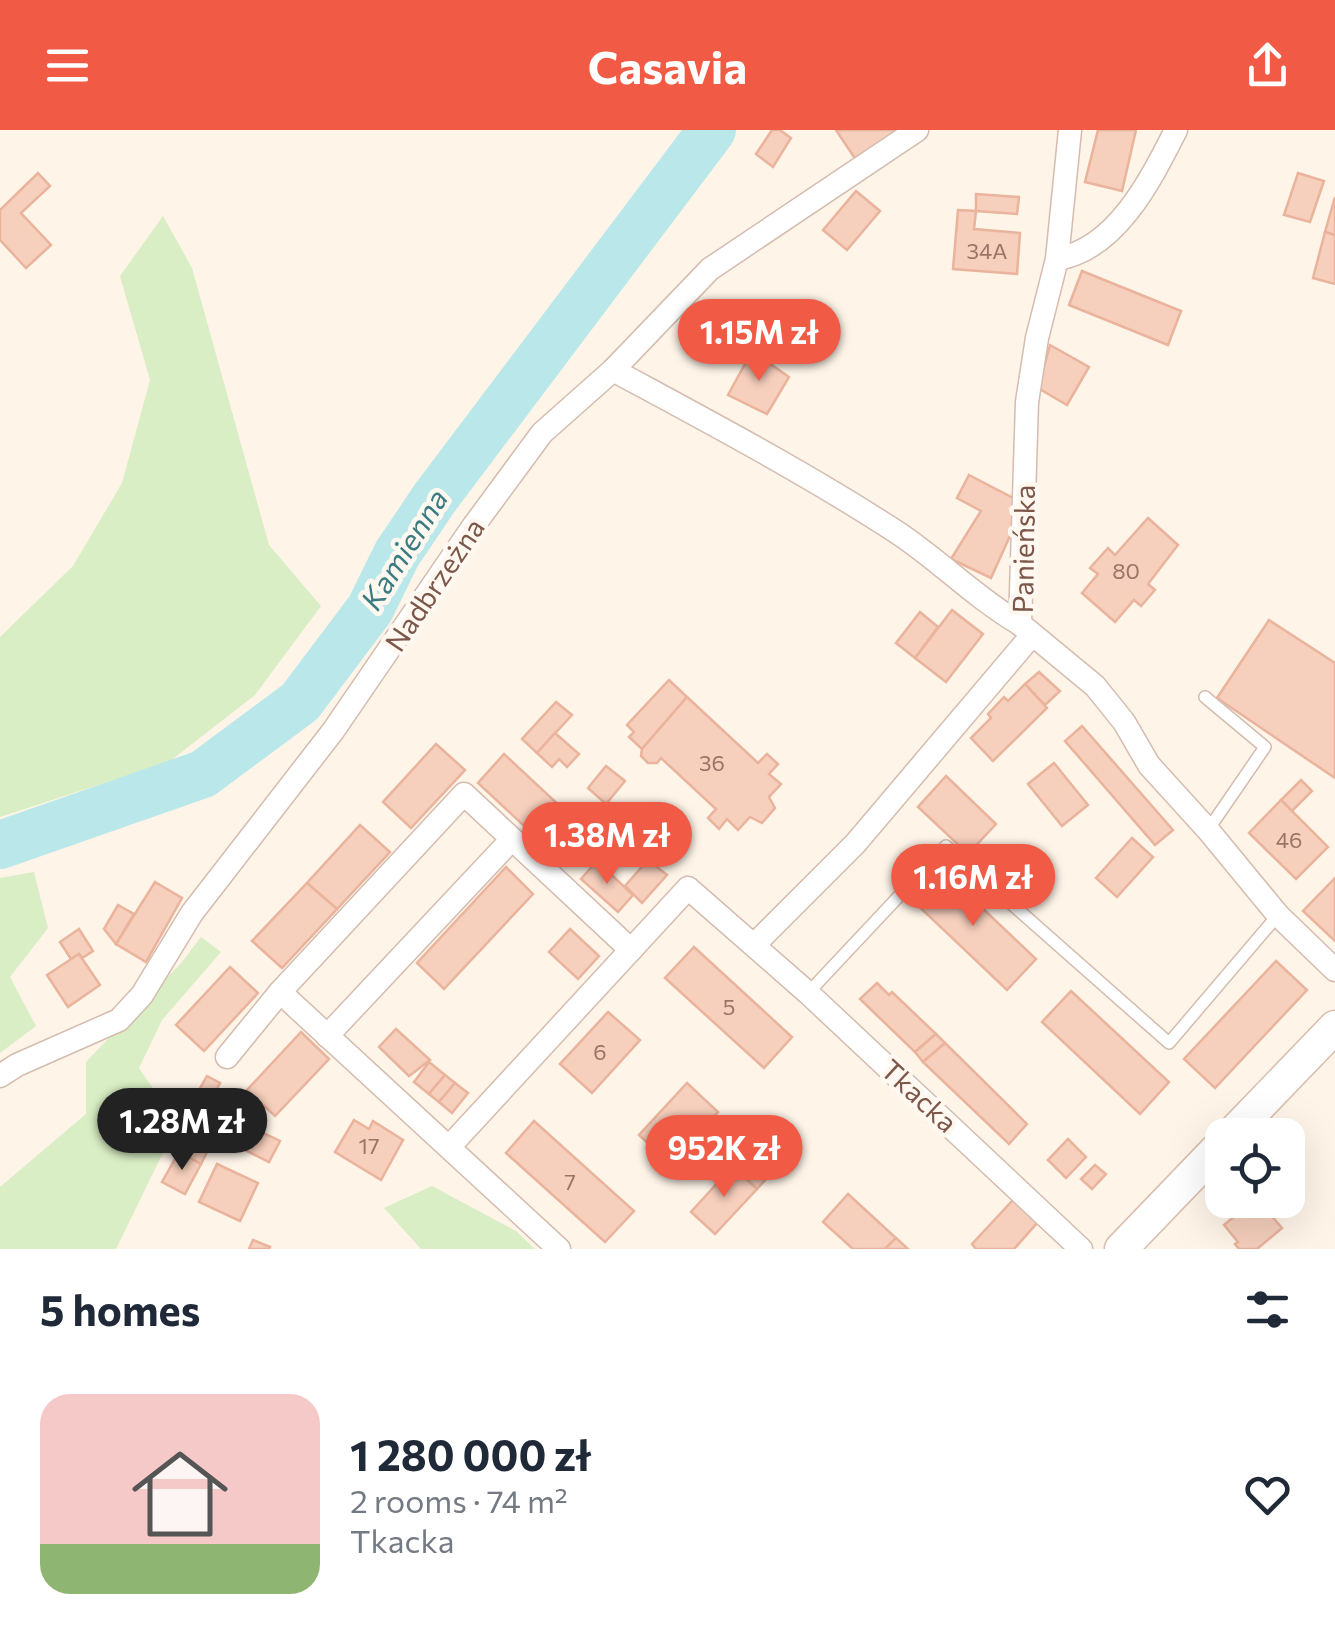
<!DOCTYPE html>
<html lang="en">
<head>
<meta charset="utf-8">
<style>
	:root { --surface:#fff; --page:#f2f2f3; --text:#1f2937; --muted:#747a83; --line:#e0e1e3; --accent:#f15a44 }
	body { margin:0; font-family:Commissioner,sans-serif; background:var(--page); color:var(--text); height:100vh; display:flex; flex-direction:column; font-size:38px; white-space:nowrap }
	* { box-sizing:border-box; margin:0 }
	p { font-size:32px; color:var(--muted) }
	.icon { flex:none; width:55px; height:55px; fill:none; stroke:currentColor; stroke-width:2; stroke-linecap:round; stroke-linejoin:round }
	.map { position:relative; height:1119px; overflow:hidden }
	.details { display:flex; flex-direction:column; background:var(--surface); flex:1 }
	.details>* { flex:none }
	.controls { position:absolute; left:1205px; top:988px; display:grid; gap:20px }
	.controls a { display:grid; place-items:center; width:100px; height:100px; border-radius:20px; background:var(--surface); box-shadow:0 10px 40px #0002; font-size:50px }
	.price { position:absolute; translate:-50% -85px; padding:0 22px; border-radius:35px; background:var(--accent); color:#fff; font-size:32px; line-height:65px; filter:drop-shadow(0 2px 5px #0008) }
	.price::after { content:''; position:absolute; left:50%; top:60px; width:30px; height:22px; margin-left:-15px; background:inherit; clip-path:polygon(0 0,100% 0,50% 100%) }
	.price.on { background:#222; color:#fff }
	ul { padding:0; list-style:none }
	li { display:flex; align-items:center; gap:30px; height:250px; padding:0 40px }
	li+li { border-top:2px solid var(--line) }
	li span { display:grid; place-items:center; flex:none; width:280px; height:200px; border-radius:30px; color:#555 }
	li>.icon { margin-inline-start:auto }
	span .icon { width:120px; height:120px; fill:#fffc; stroke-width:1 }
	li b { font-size:42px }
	h2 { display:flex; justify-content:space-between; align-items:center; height:120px; padding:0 40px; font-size:42px }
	header { display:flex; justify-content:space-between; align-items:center; height:130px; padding:0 40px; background:var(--accent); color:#fff; font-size:45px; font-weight:700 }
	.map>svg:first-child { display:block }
	.green { fill:#d9eec4 }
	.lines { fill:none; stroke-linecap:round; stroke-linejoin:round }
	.river { stroke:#bae8ea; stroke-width:48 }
	.building { fill:#f6cfbd; stroke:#eab39c; stroke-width:2.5 }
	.lane-casing { stroke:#d4bcaf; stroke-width:14 }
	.street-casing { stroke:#d4bcaf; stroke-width:25 }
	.secondary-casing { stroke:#dabdae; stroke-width:35 }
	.lane { stroke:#fff; stroke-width:11 }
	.street { stroke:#fff; stroke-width:22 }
	.secondary { stroke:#fff; stroke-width:32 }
	.labels { text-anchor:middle; stroke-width:9; stroke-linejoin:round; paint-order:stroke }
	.number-label { font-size:22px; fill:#9a7466 }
	.street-label { font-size:28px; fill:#7c5649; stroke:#fff8f0 }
	.water-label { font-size:30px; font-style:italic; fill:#3a7c82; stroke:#fff8f0 }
</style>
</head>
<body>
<header><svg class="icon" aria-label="menu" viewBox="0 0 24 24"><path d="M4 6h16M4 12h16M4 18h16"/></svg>Casavia<svg class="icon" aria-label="share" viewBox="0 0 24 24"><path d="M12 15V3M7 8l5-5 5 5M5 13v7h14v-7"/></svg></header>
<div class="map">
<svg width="1335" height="1119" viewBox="0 0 1335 1119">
	<rect width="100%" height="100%" fill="#fef4e8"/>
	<!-- green -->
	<g class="green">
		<path d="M163,86L192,138L269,415L321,476L255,565L169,632L0,687V507L73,436L122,353L150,250L120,146Z"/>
		<path d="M34,742L48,798L10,847L36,896L0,923V748Z"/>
		<path d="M201,807L221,822L162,890L139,938L177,994L116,1119H0V1057L86,984V932L182,832Z"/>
		<path d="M432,1056L516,1101L535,1119H421L384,1078Z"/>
	</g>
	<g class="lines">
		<!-- river -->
		<path class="river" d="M0,715L203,644L300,572L370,479L397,424L434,369L712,0"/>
	</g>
	<!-- building -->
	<g class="building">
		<path d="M772,0H780L791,8L773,37L756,24Z"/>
		<path d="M836,0H901L856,30Z"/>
		<path d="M1098,0H1136L1122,61L1085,52Z"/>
		<path d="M38,43L50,56L21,83L51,115L26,138L0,110V80Z"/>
		<path d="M1298,43L1324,51L1310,92L1284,85Z"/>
		<path d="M856,61L880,81L847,120L823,100Z"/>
		<path d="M976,64L1019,67L1017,84L976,81Z"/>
		<path d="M1335,67V105L1325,102Z"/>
		<path d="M958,80L976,81L974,99L1020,103L1017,144L953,139Z"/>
		<path d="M1325,102L1335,105V154L1313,148Z"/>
		<path d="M1082,141L1181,181L1168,215L1069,175Z"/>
		<path d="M1050,215L1089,237L1067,275L1038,258Z"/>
		<path d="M752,221L789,247L767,284L728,265Z"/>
		<path d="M969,345L1015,369L1014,397L991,448L951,429L981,381L957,368Z"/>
		<path d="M1148,388L1178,415L1148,454L1155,460L1141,476L1134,470L1115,492L1082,463L1098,444L1090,438L1108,418L1115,425Z"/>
		<path d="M952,480L983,504L946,552L915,528Z"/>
		<path d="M920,482L938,497L915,528L896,513Z"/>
		<path d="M1269,490L1335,533V648L1217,568Z"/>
		<path d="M1039,542L1060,561L1045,575L1025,554Z"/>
		<path d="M669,550L687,567L642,619L629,607L634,602L627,595Z"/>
		<path d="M1025,554L1047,578L993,631L971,608L991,588L988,584L1004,567L1008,571Z"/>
		<path d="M687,567L758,633L767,624L778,634L769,644L781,654L769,667L775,678L762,693L750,687L738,700L727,689L719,699L708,688L716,679L661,628L657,633H648L641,626L642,619Z"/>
		<path d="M556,572L572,585L537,623L522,609Z"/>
		<path d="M1082,596L1173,700L1155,715L1065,611Z"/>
		<path d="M555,603L579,624L567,637L559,629L552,637L537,623Z"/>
		<path d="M436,614L465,640L411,698L383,672Z"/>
		<path d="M504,624L562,678L535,706L478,653Z"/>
		<path d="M1054,633L1088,675L1062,696L1028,654Z"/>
		<path d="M606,636L625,651L606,674L588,658Z"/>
		<path d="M946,646L996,694L968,724L918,677Z"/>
		<path d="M1301,650L1312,661L1292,681L1281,670Z"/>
		<path d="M1281,670L1328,717L1296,749L1249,703Z"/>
		<path d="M360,695L390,722L337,779L307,753Z"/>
		<path d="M1132,708L1153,727L1117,767L1096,748Z"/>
		<path d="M648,730L667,745L642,773L625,756Z"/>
		<path d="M597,731L633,765L618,782L581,749Z"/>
		<path d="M506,737L533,764L444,859L417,833Z"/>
		<path d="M939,737L1036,829L1007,860L910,768Z"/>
		<path d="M1335,748V811L1303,781Z"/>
		<path d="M155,752L182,768L146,832L116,814Z"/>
		<path d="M307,753L337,779L282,838L252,811Z"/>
		<path d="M118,775L134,784L116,814L104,799Z"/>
		<path d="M79,799L93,821L82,828L79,824L71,829L60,812Z"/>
		<path d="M570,799L599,826L578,849L549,822Z"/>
		<path d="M694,817L792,907L764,938L665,848Z"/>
		<path d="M79,824L100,855L68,877L47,845Z"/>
		<path d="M1276,831L1307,860L1215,958L1184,929Z"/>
		<path d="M230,837L258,863L204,921L176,895Z"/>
		<path d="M877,853L889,865L892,862L936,904L915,922L860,869Z"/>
		<path d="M1071,861L1169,952L1140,984L1042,892Z"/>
		<path d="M608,882L640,910L592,963L560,934Z"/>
		<path d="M396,899L430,930L409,946L379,917Z"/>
		<path d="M301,902L329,929L275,986L247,960Z"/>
		<path d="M936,904L945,913L923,932L915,922Z"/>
		<path d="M945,913L1027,994L1009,1014L923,932Z"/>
		<path d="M429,932L445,945L429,964L414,952Z"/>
		<path d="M445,945L455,953L439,972L429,964Z"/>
		<path d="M207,946L220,953L209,974L195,967Z"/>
		<path d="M455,953L468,963L452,983L439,972Z"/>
		<path d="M687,953L718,982L670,1034L639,1005Z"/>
		<path d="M211,976L237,990L227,1011L214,1004L218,996L204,989Z"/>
		<path d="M237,990L280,1011L269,1032L227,1011Z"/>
		<path d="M354,990L369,999L373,991L403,1010L381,1050L335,1022Z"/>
		<path d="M534,991L634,1081L605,1112L506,1023Z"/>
		<path d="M774,991L798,1014L757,1059L733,1036Z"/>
		<path d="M191,996L213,1008L209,1018L188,1009Z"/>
		<path d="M186,1006L209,1018L201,1034L179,1022Z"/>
		<path d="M1068,1009L1086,1027L1066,1048L1048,1030Z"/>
		<path d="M179,1022L201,1034L185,1064L162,1052Z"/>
		<path d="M217,1034L258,1053L240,1091L199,1072Z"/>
		<path d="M1095,1035L1106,1044L1092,1059L1081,1049Z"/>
		<path d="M733,1036L757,1059L715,1104L691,1082Z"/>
		<path d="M848,1064L896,1108L885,1119H853L823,1092Z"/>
		<path d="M1013,1070L1038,1092L1014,1119H976L972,1114Z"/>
		<path d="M1253,1070H1258L1282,1098L1257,1119H1239L1235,1114L1238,1112L1224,1095L1235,1086L1231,1081L1240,1072L1244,1078Z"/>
		<path d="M896,1108L908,1119H885Z"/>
		<path d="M253,1110L270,1117L269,1119H249Z"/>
	</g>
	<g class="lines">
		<defs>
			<g id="lane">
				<path d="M1205,567L1265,617L1208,700"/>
				<path d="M808,863L946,716L1169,913L1278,785"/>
			</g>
			<g id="street">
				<path d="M1070,0L1057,129L1037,208L1027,272L1020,494L1095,556L1124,592L1149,635L1208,700L1278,785L1335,840"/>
				<path d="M1057,129C1117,119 1151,49 1176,0"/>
				<path d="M613,240C709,292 806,343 898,403C940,431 976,468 1020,494"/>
				<path d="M755,814L855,714L1032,505"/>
				<path d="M280,862L559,1119"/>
				<path d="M327,906L512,709"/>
				<path d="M227,927L280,862L464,664L631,820"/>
				<path d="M0,946L17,935L119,890L142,865L192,783L333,601L472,398L542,303L613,240L710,139L917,0"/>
				<path d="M450,1016L688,758L808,863L1081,1119"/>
			</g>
			<g id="secondary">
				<path d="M1231,1005L1335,897"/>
				<path d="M1121,1119L1222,1014"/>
			</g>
		</defs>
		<!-- lane casing -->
		<use href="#lane" class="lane-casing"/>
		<!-- street casing -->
		<use href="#street" class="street-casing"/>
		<!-- secondary casing -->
		<use href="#secondary" class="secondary-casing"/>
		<!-- lane -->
		<use href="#lane" class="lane"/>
		<!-- street -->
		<use href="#street" class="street"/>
		<!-- secondary -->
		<use href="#secondary" class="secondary"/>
	</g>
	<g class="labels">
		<!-- number labels -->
		<g class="number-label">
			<text x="987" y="129">34A</text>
			<text x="1126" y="449">80</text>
			<text x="712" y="641">36</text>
			<text x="1289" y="718">46</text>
			<text x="729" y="885">5</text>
			<text x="600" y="930">6</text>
			<text x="369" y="1024">17</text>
			<text x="570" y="1060">7</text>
		</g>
		<!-- street labels -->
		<g class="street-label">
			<text transform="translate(1024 419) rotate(-89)" y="10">Panieńska</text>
			<text transform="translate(435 455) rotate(-56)" y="10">Nadbrzeżna</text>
			<text transform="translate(919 966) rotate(43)" y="10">Tkacka</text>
		</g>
		<!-- water labels -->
		<g class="water-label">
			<text transform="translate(405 420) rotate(-58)" y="10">Kamienna</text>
		</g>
	</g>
</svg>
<div class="controls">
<a><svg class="icon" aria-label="locate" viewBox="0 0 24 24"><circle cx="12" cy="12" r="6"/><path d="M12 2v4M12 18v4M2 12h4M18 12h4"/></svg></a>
</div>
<b class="price" style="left:759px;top:254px">1.15M zł</b>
<b class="price" style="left:607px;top:757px">1.38M zł</b>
<b class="price" style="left:973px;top:799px">1.16M zł</b>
<b class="price on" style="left:182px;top:1043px">1.28M zł</b>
<b class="price" style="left:724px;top:1070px">952K zł</b>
</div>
<section class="details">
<h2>5 homes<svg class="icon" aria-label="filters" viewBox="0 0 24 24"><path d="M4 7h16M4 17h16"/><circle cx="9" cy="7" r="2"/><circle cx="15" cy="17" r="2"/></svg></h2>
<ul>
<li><span style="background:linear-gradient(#f6c9c9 75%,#8fb573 0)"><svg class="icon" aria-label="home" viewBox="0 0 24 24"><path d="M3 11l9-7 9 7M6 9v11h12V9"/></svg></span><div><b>1 280 000 zł</b><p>2 rooms · 74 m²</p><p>Tkacka</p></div><svg class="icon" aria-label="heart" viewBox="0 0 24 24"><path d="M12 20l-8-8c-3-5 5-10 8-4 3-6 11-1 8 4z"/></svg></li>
</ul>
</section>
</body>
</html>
